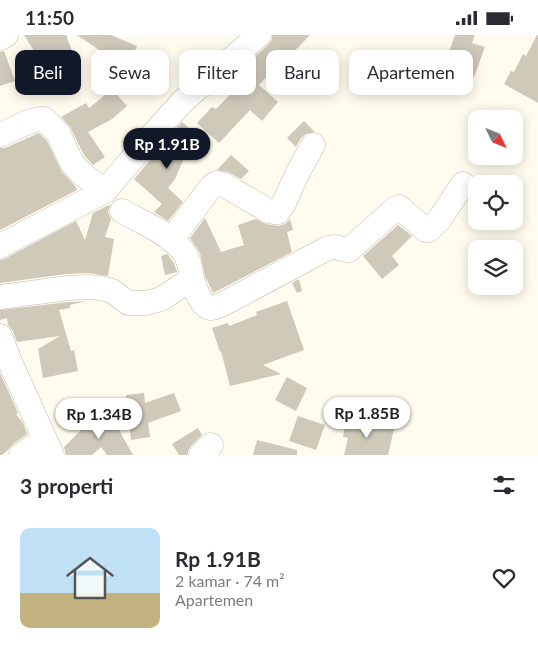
<!DOCTYPE html>
<html lang="id">
<head>
<meta charset="utf-8">
<style>
	:root { --surface:#fff; --page:#f2f2f3; --text:#2b2b33; --muted:#7c7c81; --accent:#111827 }
	body { margin:0; font-family:Lato,sans-serif; background:var(--page); color:var(--text); height:100vh; display:flex; flex-direction:column; font-size:19px; white-space:nowrap }
	* { box-sizing:border-box; margin:0 }
	p { font-size:16px; color:var(--muted) }
	.icon { flex:none; width:28px; height:28px; fill:none; stroke:currentColor; stroke-width:2; stroke-linecap:round; stroke-linejoin:round }
	.map { position:relative; height:420px; overflow:hidden }
	.details { display:flex; flex-direction:column; background:var(--surface); flex:1 }
	.details>* { flex:none }
	.hud { position:absolute; left:15px; top:15px; width:509px; height:45px; display:flex; gap:10px }
	.needle { width:32px; rotate:133deg }
	.fabs { position:absolute; left:468px; top:75px; display:grid; gap:10px }
	.fabs a { display:grid; place-items:center; width:55px; height:55px; border-radius:10px; background:var(--surface); box-shadow:0 2px 12px #0003; font-size:25px }
	.price { position:absolute; translate:-50% -42px; padding:0 11px; border-radius:18px; background:#fff; color:#222; font-size:16px; line-height:32px; filter:drop-shadow(0 1px 2px #0008) }
	.price::after { content:''; position:absolute; left:50%; top:30px; width:15px; height:11px; margin-left:-8px; background:inherit; clip-path:polygon(0 0,100% 0,50% 100%) }
	.price.on { background:var(--accent); color:#fff }
	ul { padding:0; list-style:none }
	li { display:flex; align-items:center; gap:15px; height:125px; padding:0 20px }
	li span { display:grid; place-items:center; flex:none; width:140px; height:100px; border-radius:10px; color:#555 }
	li>.icon { margin-inline-start:auto }
	span .icon { width:60px; height:60px; fill:#fffc; stroke-width:1 }
	li b { font-size:21px }
	h2 { display:flex; justify-content:space-between; align-items:center; height:60px; padding:0 20px; font-size:21px }
	.chip { padding:0 18px; border-radius:10px; background:var(--surface); box-shadow:0 2px 12px #0003; font-size:18px; line-height:45px }
	.chip.on { background:var(--accent); color:#fff }
	.status { display:flex; justify-content:space-between; align-items:center; height:35px; padding:0 25px; background:var(--surface); direction:ltr }
	.status svg { height:14px; fill:currentColor }
	.map>svg:first-child { display:block }
	.building { fill:#cec9b9 }
	.lines { fill:none; stroke-linecap:round; stroke-linejoin:round }
	.minor-casing { stroke:#bfbaaa; stroke-width:25 }
	.minor { stroke:#fff; stroke-width:24 }
</style>
</head>
<body>
<div class="status"><b>11:50</b><svg viewBox="0 0 49 12"><path d="M0 12V9h3v3zM5 12V6h3v6zM10 12V3h3v9zM15 12V0h3v12zM26 1h20v11H26zM47 4h2v5h-2z"/></svg></div>
<div class="map">
<svg width="538" height="420" viewBox="0 0 538 420">
	<rect width="100%" height="100%" fill="#fffbee"/>
	<!-- building -->
	<g class="building">
		<path d="M24,0H66L76,27L56,34L51,21L37,26L34,16Z"/>
		<path d="M77,0H111L137,11L127,32L107,24L108,21Z"/>
		<path d="M272,0H310L286,25L284,23L259,50L278,67L262,86L250,75L219,108L197,88L212,72L216,74L250,39L244,31L268,10L272,5Z"/>
		<path d="M455,0H475L472,8L485,12L474,42L444,31Z"/>
		<path d="M537,0H538V68L504,49L511,36L514,37L523,19L526,21Z"/>
		<path d="M4,16L15,46L0,51V17Z"/>
		<path d="M112,54L127,71L112,84L88,97L105,122L93,130L84,120L70,92L61,82L86,68L89,73Z"/>
		<path d="M304,86L315,97L306,99L301,103L296,112L287,103Z"/>
		<path d="M182,87L199,101L189,112L175,144L168,153L183,167L168,186L154,177L162,169L134,144Z"/>
		<path d="M39,98L47,106L62,137L76,152L77,155L0,195V113H5Z"/>
		<path d="M231,120L249,136L241,144L228,137L217,135Z"/>
		<path d="M109,170H110L108,177L111,184L105,202L114,204L108,241L88,238L67,239L0,248V225L6,223L76,186L85,205L93,178Z"/>
		<path d="M205,183L221,217L244,210L238,190L256,184L266,189L278,191L285,189L290,184L293,195L287,197L292,217L213,258L205,241L200,218L190,203Z"/>
		<path d="M398,190L412,201L392,221L399,230L382,244L363,221Z"/>
		<path d="M167,219L174,228L177,237L165,240L161,221Z"/>
		<path d="M299,244L302,256L297,258L292,248Z"/>
		<path d="M86,266L70,270V273L59,275L71,316L74,315L78,336L43,343L38,314L60,301L17,307L13,296L8,290L7,283L0,285V275L69,267Z"/>
		<path d="M287,266L304,315L263,330L281,339L230,351L221,316L220,317L212,293L228,288L229,291L257,280L256,277Z"/>
		<path d="M0,338L18,378L16,379L23,388L27,399L13,409L8,415L2,420H0Z"/>
		<path d="M287,342L307,353L296,376L275,365Z"/>
		<path d="M144,358L145,368L174,358L181,376L148,388L150,402L131,405L126,360Z"/>
		<path d="M110,379L133,420H107L101,412L92,420H66L64,412L80,396Z"/>
		<path d="M298,381L325,390L316,415L289,406Z"/>
		<path d="M346,383L394,394L388,420H344L348,403L343,402Z"/>
		<path d="M198,393L202,400L191,411L188,416V420H179L172,409Z"/>
		<path d="M257,405L297,415V420H253Z"/>
	</g>
	<g class="lines">
		<defs>
			<g id="minor">
				<path d="M0,3L6,0"/>
				<path d="M0,100C13,95 31,83 44,84L58,98L72,128L82,139L105,156"/>
				<path d="M171,205L211,152L216,148L224,150L269,176L274,177H278L283,170L298,137L313,110"/>
				<path d="M0,211L105,156L154,98L183,66L259,0"/>
				<path d="M192,244C195,252 201,273 211,273C215,273 219,270 223,269L328,213C338,209 340,216 349,215L396,173L399,172L401,174L426,195H429L439,185L463,149"/>
				<path d="M0,262L68,253L87,252L101,253L112,256L128,268H146L161,264L192,244C191,236 190,228 186,221C176,201 141,187 122,176"/>
				<path d="M0,301L10,327L52,420"/>
				<path d="M21,420L44,404"/>
				<path d="M201,420L211,410"/>
			</g>
		</defs>
		<!-- minor casing -->
		<use href="#minor" class="minor-casing"/>
		<!-- minor -->
		<use href="#minor" class="minor"/>
	</g>
</svg>
<div class="fabs">
<a><svg class="needle" viewBox="-14 -14 28 28"><path d="M0-13l5 13h-10z" fill="#e53935"/><path d="M0 13l5-13h-10z" fill="#7c7c81"/></svg></a>
<a><svg class="icon" aria-label="locate" viewBox="0 0 24 24"><circle cx="12" cy="12" r="6"/><path d="M12 2v4M12 18v4M2 12h4M18 12h4"/></svg></a>
<a><svg class="icon" aria-label="layers" viewBox="0 0 24 24"><path d="M12 4l9 5-9 5-9-5zM3 14l9 5 9-5"/></svg></a>
</div>
<b class="price on" style="left:167px;top:135px">Rp 1.91B</b>
<b class="price" style="left:367px;top:404px">Rp 1.85B</b>
<b class="price" style="left:99px;top:405px">Rp 1.34B</b>
<div class="hud">
<a class="chip on">Beli</a>
<a class="chip">Sewa</a>
<a class="chip">Filter</a>
<a class="chip">Baru</a>
<a class="chip">Apartemen</a>
</div>
</div>
<section class="details">
<h2>3 properti<svg class="icon" aria-label="filters" viewBox="0 0 24 24"><path d="M4 7h16M4 17h16"/><circle cx="9" cy="7" r="2"/><circle cx="15" cy="17" r="2"/></svg></h2>
<ul>
<li><span style="background:linear-gradient(#bfe0f5 65%,#c2b280 0)"><svg class="icon" aria-label="home" viewBox="0 0 24 24"><path d="M3 11l9-7 9 7M6 9v11h12V9"/></svg></span><div><b>Rp 1.91B</b><p>2 kamar · 74 m²</p><p>Apartemen</p></div><svg class="icon" aria-label="heart" viewBox="0 0 24 24"><path d="M12 20l-8-8c-3-5 5-10 8-4 3-6 11-1 8 4z"/></svg></li>
</ul>
</section>
</body>
</html>
